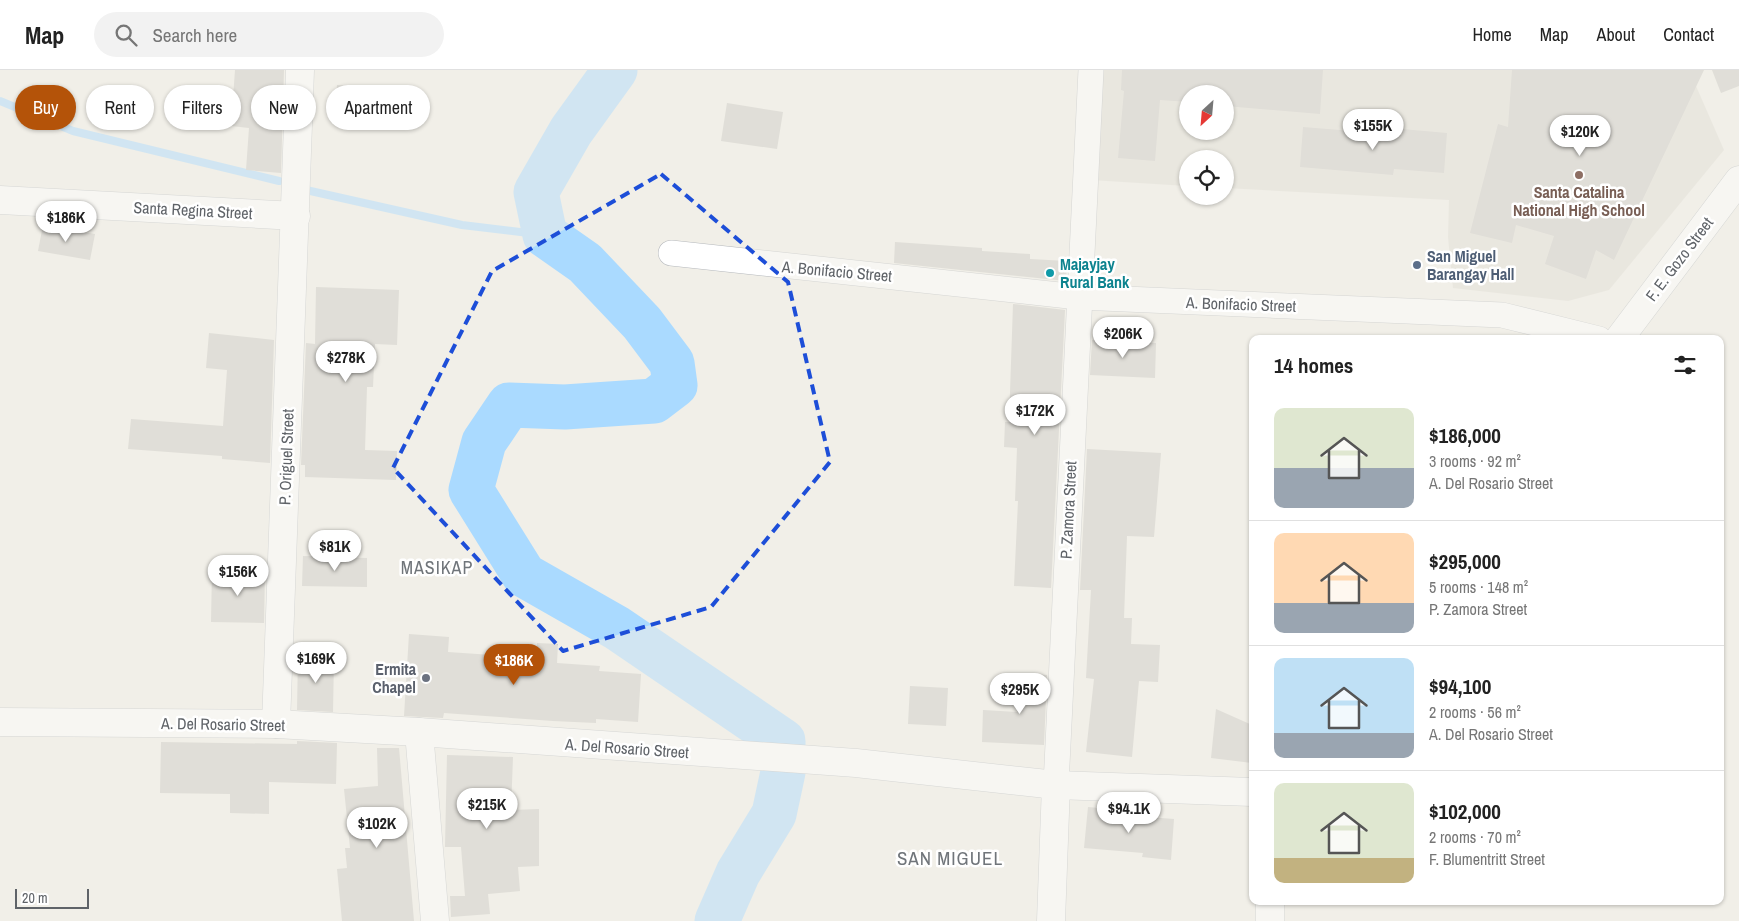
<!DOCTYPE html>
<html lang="en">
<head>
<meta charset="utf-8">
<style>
	:root { --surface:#fff; --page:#f2f2f2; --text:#222; --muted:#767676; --line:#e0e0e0; --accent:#b45309 }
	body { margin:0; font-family:"Archivo Narrow",sans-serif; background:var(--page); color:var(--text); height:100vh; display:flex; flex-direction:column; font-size:19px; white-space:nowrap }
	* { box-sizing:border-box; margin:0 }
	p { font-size:16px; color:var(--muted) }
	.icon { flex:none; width:28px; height:28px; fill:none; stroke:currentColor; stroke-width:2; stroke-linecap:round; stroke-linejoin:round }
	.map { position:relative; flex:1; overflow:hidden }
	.sheet { position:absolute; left:1249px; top:265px; width:475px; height:570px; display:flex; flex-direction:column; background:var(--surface); border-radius:10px; box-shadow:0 1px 4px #0004 }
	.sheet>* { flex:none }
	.top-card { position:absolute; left:15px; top:15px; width:475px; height:45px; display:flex; gap:10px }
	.needle { width:32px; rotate:206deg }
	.fabs { position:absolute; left:1179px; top:15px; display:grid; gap:10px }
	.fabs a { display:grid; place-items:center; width:55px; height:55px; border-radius:50%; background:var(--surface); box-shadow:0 1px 4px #0004; font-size:25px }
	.scale { position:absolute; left:15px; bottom:12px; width:74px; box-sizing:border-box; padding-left:5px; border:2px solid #5f6368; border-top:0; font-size:14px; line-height:18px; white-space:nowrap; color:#5f6368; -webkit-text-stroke:4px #fff; paint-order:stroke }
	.price { position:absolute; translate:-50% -42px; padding:0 11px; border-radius:18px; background:#fff; color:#222; font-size:16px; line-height:32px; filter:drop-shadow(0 1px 2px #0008) }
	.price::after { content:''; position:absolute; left:50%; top:30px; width:15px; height:11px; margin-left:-8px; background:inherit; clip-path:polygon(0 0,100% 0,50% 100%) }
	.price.on { background:var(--accent); color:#fff }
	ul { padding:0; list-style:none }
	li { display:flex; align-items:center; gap:15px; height:125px; padding:0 25px }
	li+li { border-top:1px solid var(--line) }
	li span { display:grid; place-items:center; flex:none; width:140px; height:100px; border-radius:10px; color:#555 }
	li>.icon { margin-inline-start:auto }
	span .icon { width:60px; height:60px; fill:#fffc; stroke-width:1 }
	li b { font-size:21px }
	h2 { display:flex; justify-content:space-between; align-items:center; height:60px; padding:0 25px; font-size:21px }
	.chip { padding:0 18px; border-radius:22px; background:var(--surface); box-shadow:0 1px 4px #0004; font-size:18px; line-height:45px }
	.chip.on { background:var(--accent); color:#fff }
	header { display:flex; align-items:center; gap:30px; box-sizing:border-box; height:70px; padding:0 25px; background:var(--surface); border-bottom:1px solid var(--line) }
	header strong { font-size:24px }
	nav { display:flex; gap:28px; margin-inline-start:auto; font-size:18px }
	.search { width:350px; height:45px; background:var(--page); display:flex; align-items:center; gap:12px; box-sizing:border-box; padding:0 18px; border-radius:28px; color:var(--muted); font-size:19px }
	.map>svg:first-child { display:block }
	.education { fill:#e1ded6; fill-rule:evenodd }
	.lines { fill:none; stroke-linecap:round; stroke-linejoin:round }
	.stream { stroke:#aadaff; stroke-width:8 }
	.river { stroke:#aadaff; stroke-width:45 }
	.building { fill:#cccac5 }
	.street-casing { stroke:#b5b8bc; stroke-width:26 }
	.secondary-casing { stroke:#b6babf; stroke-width:29 }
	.street { stroke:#fff; stroke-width:25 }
	.secondary { stroke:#fff; stroke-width:28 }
	.marked { fill:none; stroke:#1d4ed8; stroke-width:4; stroke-dasharray:10 6; stroke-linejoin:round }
	.education-dot { fill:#8d6e63; stroke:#fff; stroke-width:2 }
	.service-dot { fill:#5c6f8a; stroke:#fff; stroke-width:2 }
	.culture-dot { fill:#0f9aa8; stroke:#fff; stroke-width:2 }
	.worship-dot { fill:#6b7280; stroke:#fff; stroke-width:2 }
	.labels { text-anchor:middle; stroke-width:5; stroke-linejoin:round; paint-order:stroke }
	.education-label { font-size:16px; font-weight:bold; fill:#785e54; stroke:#fff }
	.street-label { font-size:16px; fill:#5f6368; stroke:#fff }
	.service-label { font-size:16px; font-weight:bold; fill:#4e5e75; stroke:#fff; text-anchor:start }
	.culture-label { font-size:16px; font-weight:bold; fill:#0d838f; stroke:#fff; text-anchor:start }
	.worship-label { font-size:16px; font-weight:bold; fill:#5b616d; stroke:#fff; text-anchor:end }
	.neighbourhood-label { font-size:18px; letter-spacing:1px; fill:#70757a; stroke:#fff }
	.quarter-label { font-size:19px; letter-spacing:1px; fill:#70757a; stroke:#fff }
</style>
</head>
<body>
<header>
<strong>Map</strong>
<div class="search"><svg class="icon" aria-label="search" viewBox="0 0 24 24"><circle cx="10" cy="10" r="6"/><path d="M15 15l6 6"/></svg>Search here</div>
<nav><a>Home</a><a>Map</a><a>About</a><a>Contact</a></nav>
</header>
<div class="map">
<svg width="1739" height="851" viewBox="0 0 1739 851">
	<rect width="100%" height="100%" fill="#f1efe8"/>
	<!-- education -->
	<path class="education" d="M1100,0H1689L1724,80L1609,220L1568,231L1453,218L1448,167L1449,130L1225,118V89H1188L1187,116L1091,110ZM1188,24H1225V61H1188Z"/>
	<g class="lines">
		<!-- stream -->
		<g class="stream">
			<path d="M0,31L73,61L279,111"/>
			<path d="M306,120L462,155L545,165"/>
		</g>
		<!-- river -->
		<path class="river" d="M615,0L571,61L536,122L545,165L585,193L642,253L672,293L675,315L654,331L565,337L509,335L484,372L471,420L524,505L617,558L783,671V702L774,744L738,803L717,851"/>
	</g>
	<!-- building -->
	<g class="building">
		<path d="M235,0H284L281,103L246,100L249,58L231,56Z"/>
		<path d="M1122,0H1323L1320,44L1225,36V24H1188V32L1160,30L1155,91L1118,88L1124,21L1121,20Z"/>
		<path d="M1512,0H1704L1614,190L1596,180L1586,209L1545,194L1554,166L1516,155L1512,173L1470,163L1498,54L1508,57Z"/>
		<path d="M1712,0H1739V16L1721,23Z"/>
		<path d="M337,15L400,19L398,55L335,52Z"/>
		<path d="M727,33L783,42L777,79L721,71Z"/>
		<path d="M1303,57L1402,65V59L1447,63L1444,103L1394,99L1393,105L1300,97Z"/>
		<path d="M43,155L95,164L90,190L38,181Z"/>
		<path d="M895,172L982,178V181L1030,184V189L1067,191L1066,211L894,193Z"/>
		<path d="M316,217L399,220L397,275L375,274L373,317H367L365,380L397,381L396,410L305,407V395H301L306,273L315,274Z"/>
		<path d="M1013,234L1065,240L1051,518L1014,516L1018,431H1015L1017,378L1004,377L1005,352H1009Z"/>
		<path d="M209,263L274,270L270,393L222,389V386L128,379L131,349L223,356L227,300L206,298Z"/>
		<path d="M1092,270L1156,273L1155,308L1090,305Z"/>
		<path d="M1087,379L1161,383L1154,467L1127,466L1124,548H1132L1131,574L1160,575L1158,612L1139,611L1132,687L1086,682L1094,609L1086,608L1091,520H1080Z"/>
		<path d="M303,486L367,488V517L302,516Z"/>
		<path d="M212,501L265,502L264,553L211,552Z"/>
		<path d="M409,564L449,567L448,582L536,588L537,573L558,574L557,593L600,596L599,601L641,604L638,652L596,649V653L553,651L444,643L443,648L404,646Z"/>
		<path d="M298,587L334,588L333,642L297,640Z"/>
		<path d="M1019,603L1047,605L1044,675L982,672L983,640L1017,642Z"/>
		<path d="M910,616L948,618L946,656L908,654Z"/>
		<path d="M1216,639L1252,655V693L1211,688Z"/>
		<path d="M297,671L337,673L336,714L269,712V744L230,743V724L160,723L161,672L297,674Z"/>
		<path d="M377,678H399L414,851H342L337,799L347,798L345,778H350L344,719L378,716Z"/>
		<path d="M447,685L513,687L511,740L539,739V796L518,797L520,821L488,824L490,844L451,847L450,826H465L461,777H445Z"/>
		<path d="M1088,737L1110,739V744L1174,749L1171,790L1142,787L1143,783L1084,778Z"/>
	</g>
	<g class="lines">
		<defs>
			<g id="street">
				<path d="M671,183L1078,227L1502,245L1599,269"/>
				<path d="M1056,715L1091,0"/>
			</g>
			<g id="secondary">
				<path d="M0,130L296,146"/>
				<path d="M1619,269L1739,110"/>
				<path d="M0,652L276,654L419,662L856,693L1056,715L1252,722"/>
				<path d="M276,654L300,0"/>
				<path d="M419,662L435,851"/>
				<path d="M1051,851L1056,715"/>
				<path d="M1270,851V831"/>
			</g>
		</defs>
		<!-- street casing -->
		<use href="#street" class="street-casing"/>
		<!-- secondary casing -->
		<use href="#secondary" class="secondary-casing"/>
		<!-- street -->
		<use href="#street" class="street"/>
		<!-- secondary -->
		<use href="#secondary" class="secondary"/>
	</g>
	<!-- marked area -->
	<path d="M0 0H1739V851H0ZM661,104L788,212L830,392L711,537L563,581L393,398L492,201Z" fill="#f1efe8" fill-opacity=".55" fill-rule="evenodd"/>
	<path class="marked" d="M661,104L788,212L830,392L711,537L563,581L393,398L492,201Z"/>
	<!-- markers -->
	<circle class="education-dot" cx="1579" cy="105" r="5"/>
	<circle class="service-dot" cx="1417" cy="195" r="5"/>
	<circle class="culture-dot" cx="1050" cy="203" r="5"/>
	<circle class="worship-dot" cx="426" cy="608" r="5"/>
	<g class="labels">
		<!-- education labels -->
		<g class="education-label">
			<text x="1579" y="128">Santa Catalina<tspan x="1579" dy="18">National High School</tspan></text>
		</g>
		<!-- street labels -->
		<g class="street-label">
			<text transform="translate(193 140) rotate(3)" y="6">Santa Regina Street</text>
			<text transform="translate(1679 189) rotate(-53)" y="6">F. E. Gozo Street</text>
			<text transform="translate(837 201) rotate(5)" y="6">A. Bonifacio Street</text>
			<text transform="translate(1241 234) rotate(2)" y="6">A. Bonifacio Street</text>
			<text transform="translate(286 387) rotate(-88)" y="6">P. Origuel Street</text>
			<text transform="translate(1068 440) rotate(-87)" y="6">P. Zamora Street</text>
			<text transform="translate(223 654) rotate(1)" y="6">A. Del Rosario Street</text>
			<text transform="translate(627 678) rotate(4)" y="6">A. Del Rosario Street</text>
		</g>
		<!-- service labels -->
		<g class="service-label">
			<text x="1427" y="192">San Miguel<tspan x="1427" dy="18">Barangay Hall</tspan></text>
		</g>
		<!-- culture labels -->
		<g class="culture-label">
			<text x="1060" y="200">Majayjay<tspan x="1060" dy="18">Rural Bank</tspan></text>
		</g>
		<!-- worship labels -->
		<g class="worship-label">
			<text x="416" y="605">Ermita<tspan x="416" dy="18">Chapel</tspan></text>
		</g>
		<!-- neighbourhood labels -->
		<g class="neighbourhood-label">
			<text x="437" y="504">MASIKAP</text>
		</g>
		<!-- quarter labels -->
		<g class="quarter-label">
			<text x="950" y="795">SAN MIGUEL</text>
		</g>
	</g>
</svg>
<div class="fabs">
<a><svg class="needle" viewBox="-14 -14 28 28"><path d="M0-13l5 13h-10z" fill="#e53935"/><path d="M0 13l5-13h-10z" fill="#767676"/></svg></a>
<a><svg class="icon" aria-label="locate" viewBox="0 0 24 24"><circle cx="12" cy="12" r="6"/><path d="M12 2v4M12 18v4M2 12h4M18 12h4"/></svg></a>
</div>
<div class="scale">20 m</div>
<b class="price" style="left:1373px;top:81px">$155K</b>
<b class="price" style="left:1580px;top:87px">$120K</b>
<b class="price" style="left:66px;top:173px">$186K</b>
<b class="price" style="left:1123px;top:289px">$206K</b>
<b class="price" style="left:346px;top:313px">$278K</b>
<b class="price" style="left:1035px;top:366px">$172K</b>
<b class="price" style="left:335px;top:502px">$81K</b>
<b class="price" style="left:238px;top:527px">$156K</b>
<b class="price" style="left:316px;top:614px">$169K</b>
<b class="price on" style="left:514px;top:616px">$186K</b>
<b class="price" style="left:1020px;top:645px">$295K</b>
<b class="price" style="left:487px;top:760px">$215K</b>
<b class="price" style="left:1129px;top:764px">$94.1K</b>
<b class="price" style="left:377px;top:779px">$102K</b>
<div class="top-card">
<a class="chip on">Buy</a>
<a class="chip">Rent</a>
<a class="chip">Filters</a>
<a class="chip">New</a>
<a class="chip">Apartment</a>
</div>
<section class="sheet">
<h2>14 homes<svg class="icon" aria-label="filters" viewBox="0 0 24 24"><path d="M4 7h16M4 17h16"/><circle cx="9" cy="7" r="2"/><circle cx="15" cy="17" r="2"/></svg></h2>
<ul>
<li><span style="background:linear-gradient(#dfe7d0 60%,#9aa5b1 0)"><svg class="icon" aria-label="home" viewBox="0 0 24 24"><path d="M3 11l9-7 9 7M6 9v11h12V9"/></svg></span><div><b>$186,000</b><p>3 rooms · 92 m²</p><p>A. Del Rosario Street</p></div></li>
<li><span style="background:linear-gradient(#ffd9b3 70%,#9aa5b1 0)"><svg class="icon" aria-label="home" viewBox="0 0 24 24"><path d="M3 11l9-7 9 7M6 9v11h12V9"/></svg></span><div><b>$295,000</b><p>5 rooms · 148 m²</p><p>P. Zamora Street</p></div></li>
<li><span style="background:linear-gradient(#bfe0f5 75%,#9aa5b1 0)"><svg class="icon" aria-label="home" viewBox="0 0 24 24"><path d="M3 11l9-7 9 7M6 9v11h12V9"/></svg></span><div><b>$94,100</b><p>2 rooms · 56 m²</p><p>A. Del Rosario Street</p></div></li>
<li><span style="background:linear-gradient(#dfe7d0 75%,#c2b280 0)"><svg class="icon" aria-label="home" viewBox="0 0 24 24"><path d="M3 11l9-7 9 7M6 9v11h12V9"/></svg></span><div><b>$102,000</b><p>2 rooms · 70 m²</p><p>F. Blumentritt Street</p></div></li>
</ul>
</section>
</div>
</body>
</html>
